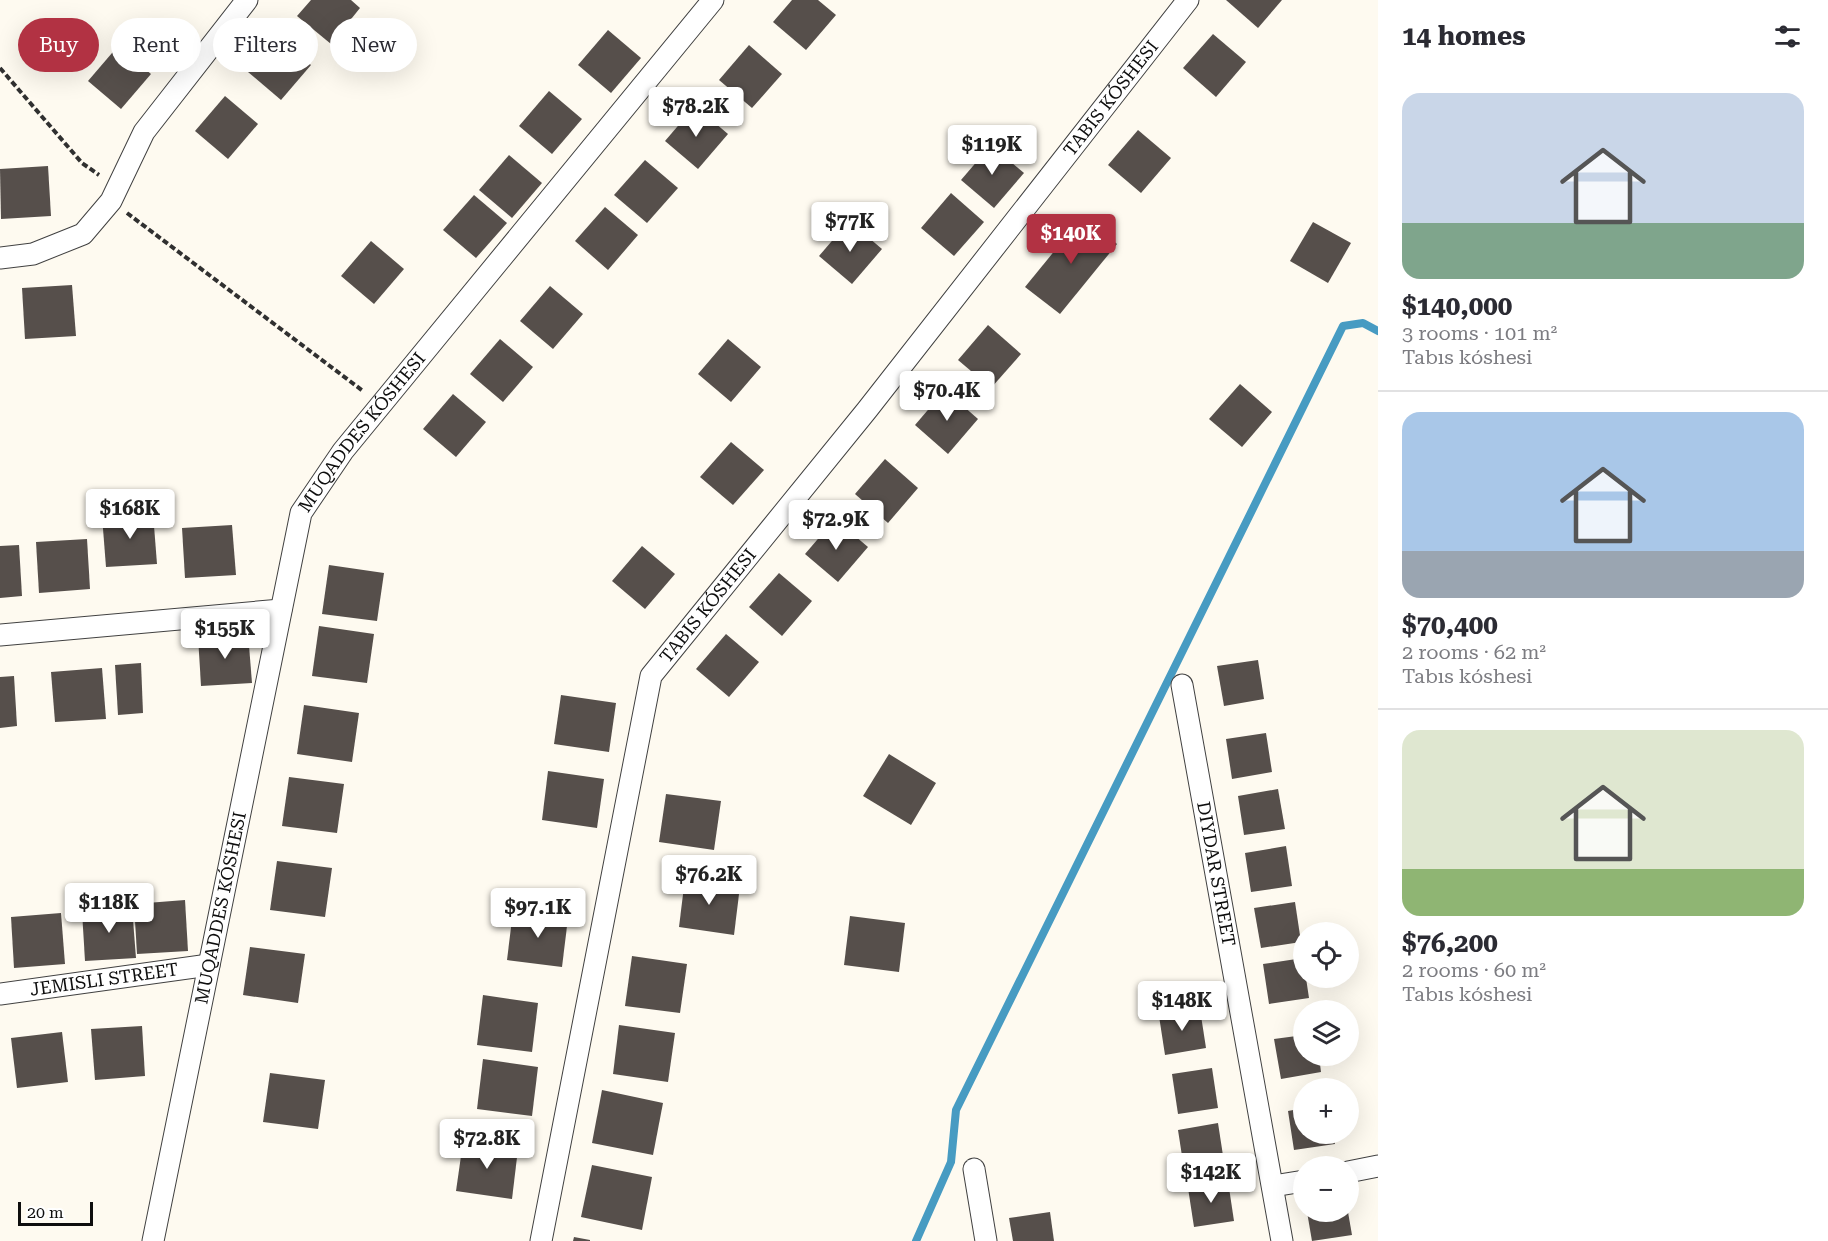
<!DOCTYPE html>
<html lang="en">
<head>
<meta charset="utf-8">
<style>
	:root { --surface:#fff; --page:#f2f2f3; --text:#2b2b33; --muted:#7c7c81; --line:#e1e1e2; --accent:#b23243 }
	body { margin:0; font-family:"Roboto Serif",serif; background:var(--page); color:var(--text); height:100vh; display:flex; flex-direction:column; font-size:22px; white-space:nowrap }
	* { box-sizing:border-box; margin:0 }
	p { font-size:20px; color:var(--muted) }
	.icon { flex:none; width:33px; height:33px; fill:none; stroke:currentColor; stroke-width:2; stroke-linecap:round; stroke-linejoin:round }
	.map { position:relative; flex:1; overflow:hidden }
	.panel { display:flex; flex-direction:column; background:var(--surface); width:450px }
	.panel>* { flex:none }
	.top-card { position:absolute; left:18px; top:18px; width:570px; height:54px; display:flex; gap:12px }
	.tools { position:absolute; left:1293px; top:922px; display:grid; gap:12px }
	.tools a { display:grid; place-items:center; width:66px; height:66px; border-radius:50%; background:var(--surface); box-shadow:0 6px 24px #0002; font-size:30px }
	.scale { position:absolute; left:18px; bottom:15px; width:75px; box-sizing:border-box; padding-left:6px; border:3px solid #0e0e0e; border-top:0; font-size:16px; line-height:21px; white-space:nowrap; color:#0e0e0e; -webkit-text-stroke:4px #fff; paint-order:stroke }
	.price { position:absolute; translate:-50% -51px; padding:0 14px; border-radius:6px; background:#fff; color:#222; font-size:20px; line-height:39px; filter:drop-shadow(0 2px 3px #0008) }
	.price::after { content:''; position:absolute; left:50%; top:36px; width:18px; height:14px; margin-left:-9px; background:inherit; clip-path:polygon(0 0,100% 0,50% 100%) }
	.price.selected { background:var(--accent); color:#fff }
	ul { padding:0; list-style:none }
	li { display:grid; align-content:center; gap:12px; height:318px; padding:0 24px }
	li+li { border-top:2px solid var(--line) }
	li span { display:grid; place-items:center; height:186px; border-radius:18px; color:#555 }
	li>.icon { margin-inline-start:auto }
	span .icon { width:108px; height:108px; fill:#fffc; stroke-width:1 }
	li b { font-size:26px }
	h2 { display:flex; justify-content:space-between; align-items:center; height:72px; padding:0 24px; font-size:26px }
	.chip { padding:0 21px; border-radius:27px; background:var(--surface); box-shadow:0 6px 24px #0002; font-size:21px; line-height:54px }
	.chip.selected { background:var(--accent); color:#fff }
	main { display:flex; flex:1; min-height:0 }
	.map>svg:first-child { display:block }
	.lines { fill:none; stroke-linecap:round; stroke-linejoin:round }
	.stream { stroke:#479bc2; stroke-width:8 }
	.building { fill:#564f4b }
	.minor-casing { stroke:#414141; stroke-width:23 }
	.path { stroke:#303030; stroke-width:4; stroke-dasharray:6 3; stroke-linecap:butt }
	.minor { stroke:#fff; stroke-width:21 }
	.labels { text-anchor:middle; stroke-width:6; stroke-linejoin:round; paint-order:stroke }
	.street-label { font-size:18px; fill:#0e0e0e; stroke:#fff }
</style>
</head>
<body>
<main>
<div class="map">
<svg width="1378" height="1241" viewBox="0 0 1378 1241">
	<rect width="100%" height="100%" fill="#fefaf0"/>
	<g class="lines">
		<!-- stream -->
		<path class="stream" d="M916,1241L951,1162L956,1110L1343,326L1363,323L1378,331"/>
	</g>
	<!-- building -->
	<g class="building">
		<path d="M311,0H351L360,8L331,44L297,16Z"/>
		<path d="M792,0H818L836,15L806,50L773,22Z"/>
		<path d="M1226,0H1282L1258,28Z"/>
		<path d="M608,30L641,58L611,93L578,65Z"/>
		<path d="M1213,34L1246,62L1216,97L1183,68Z"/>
		<path d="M278,37L311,65L281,100L248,72Z"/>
		<path d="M749,45L782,74L752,108L719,80Z"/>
		<path d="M118,46L151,74L121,109L88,81Z"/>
		<path d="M549,91L582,119L552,154L519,126Z"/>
		<path d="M225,96L258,124L228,159L195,131Z"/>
		<path d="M695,106L728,134L698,169L665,141Z"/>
		<path d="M1138,130L1171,158L1141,193L1108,165Z"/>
		<path d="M991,145L1024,173L994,208L961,180Z"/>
		<path d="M509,155L542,183L512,218L479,190Z"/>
		<path d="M645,160L678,188L647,223L614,195Z"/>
		<path d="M48,166L51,216L1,219L0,169Z"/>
		<path d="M951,193L984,222L954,256L921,228Z"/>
		<path d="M474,195L507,223L476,258L443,230Z"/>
		<path d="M605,207L638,235L608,270L575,241Z"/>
		<path d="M1083,216L1117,244L1060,314L1025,287Z"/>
		<path d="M849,221L882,249L852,284L819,256Z"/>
		<path d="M1313,222L1351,243L1328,283L1290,261Z"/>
		<path d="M371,241L404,269L374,304L341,276Z"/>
		<path d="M72,285L76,336L25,339L22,288Z"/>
		<path d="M550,286L583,314L553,349L520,321Z"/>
		<path d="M988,325L1021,354L991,388L958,360Z"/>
		<path d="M500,339L533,367L503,402L470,374Z"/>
		<path d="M728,339L761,367L731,402L698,374Z"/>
		<path d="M1240,384L1272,412L1242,447L1209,419Z"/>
		<path d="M945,390L978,419L948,454L915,425Z"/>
		<path d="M453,394L486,422L456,457L423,429Z"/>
		<path d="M731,442L764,470L733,505L700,477Z"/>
		<path d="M885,459L918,488L888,523L855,494Z"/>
		<path d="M153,513L157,564L106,567L102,516Z"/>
		<path d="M835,519L868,547L838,582L805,554Z"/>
		<path d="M232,525L236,575L185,578L182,528Z"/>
		<path d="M87,539L90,589L39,593L36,542Z"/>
		<path d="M19,545L22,596L0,598V546Z"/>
		<path d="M642,546L675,574L645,609L612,581Z"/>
		<path d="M329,565L384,573L377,621L322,614Z"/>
		<path d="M779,573L812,601L782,636L749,607Z"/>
		<path d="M319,626L374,634L367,683L312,676Z"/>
		<path d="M248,633L252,683L201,686L198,636Z"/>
		<path d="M726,634L759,662L729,697L696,669Z"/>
		<path d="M1258,660L1264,699L1224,706L1217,666Z"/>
		<path d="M141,663L143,713L118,715L115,665Z"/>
		<path d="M102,668L106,719L55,722L51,672Z"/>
		<path d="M14,676L17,726L0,728V677Z"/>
		<path d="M561,695L616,703L609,752L554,744Z"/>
		<path d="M304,705L359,713L352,762L297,754Z"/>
		<path d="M1266,733L1272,772L1232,779L1226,739Z"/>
		<path d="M889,754L936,783L911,825L863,796Z"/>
		<path d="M548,771L604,779L597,828L542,820Z"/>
		<path d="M289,777L344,784L337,833L282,826Z"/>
		<path d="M1278,789L1285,829L1244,835L1238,796Z"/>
		<path d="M666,794L721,801L714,850L659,842Z"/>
		<path d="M1286,846L1292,886L1251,892L1245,853Z"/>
		<path d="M277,861L332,868L325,917L270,910Z"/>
		<path d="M685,878L740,886L734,935L679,927Z"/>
		<path d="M185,900L188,951L137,954L134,904Z"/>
		<path d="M1295,902L1301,942L1261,948L1254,908Z"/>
		<path d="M132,907L136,958L85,961L82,911Z"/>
		<path d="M513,911L568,918L562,967L507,960Z"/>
		<path d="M61,913L65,964L14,968L11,917Z"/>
		<path d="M850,916L905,923L899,972L844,965Z"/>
		<path d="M250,947L305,954L298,1003L243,995Z"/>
		<path d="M632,956L687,964L680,1013L625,1006Z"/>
		<path d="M1303,958L1304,978H1306L1309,998L1269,1004L1263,964Z"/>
		<path d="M483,995L538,1003L532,1052L477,1045Z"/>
		<path d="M1200,1009L1206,1048L1165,1055L1159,1016Z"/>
		<path d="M619,1025L675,1033L668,1082L613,1074Z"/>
		<path d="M142,1026L145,1076L95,1080L91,1029Z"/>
		<path d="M62,1032L68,1082L17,1088L11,1038Z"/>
		<path d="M1304,1035V1056H1319L1321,1072L1281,1079L1274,1039Z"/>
		<path d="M483,1059L538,1067L532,1116L477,1109Z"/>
		<path d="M1212,1068L1218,1108L1178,1114L1172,1074Z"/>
		<path d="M270,1073L325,1080L318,1129L263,1122Z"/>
		<path d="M602,1090L663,1103L653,1155L592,1143Z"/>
		<path d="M1304,1108V1134H1333L1335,1144L1294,1150L1288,1111Z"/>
		<path d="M1218,1123L1224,1162L1184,1169L1178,1130Z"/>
		<path d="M463,1142L518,1149L512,1199L456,1191Z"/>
		<path d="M592,1165L652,1177L642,1230L581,1217Z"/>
		<path d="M1228,1181L1234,1221L1194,1227L1188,1188Z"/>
		<path d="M1050,1212L1054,1241H1013L1009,1218Z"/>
		<path d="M1307,1212H1348L1352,1235L1312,1241Z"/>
		<path d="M574,1237L590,1240V1241H573Z"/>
	</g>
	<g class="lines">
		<defs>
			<g id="minor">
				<path d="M0,258L33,254L83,234L111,201L144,132L247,0"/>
				<path d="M0,635L281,610"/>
				<path id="s1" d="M1182,685L1282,1241"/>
				<path id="s2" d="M0,994L209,965"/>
				<path d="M974,1169L986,1241"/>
				<path d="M1348,1172L1378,1166"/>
				<path d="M1273,1186L1304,1181"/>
				<path id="s3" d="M153,1241L301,513L343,451L713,0"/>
				<path id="s4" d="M541,1241L651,676L867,410L1188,0"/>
			</g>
		</defs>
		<!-- minor casing -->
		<use href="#minor" class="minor-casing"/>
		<!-- path -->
		<g class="path">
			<path d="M0,68L82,163L99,175"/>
			<path d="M127,213L363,391"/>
		</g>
		<!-- minor -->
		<use href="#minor" class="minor"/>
	</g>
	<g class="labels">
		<!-- street labels -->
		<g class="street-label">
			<text dy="6" stroke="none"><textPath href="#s4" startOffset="1314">TABIS KÓSHESI</textPath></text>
			<text dy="6" stroke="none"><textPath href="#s3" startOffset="844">MUQADDES KÓSHESI</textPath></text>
			<text dy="6" stroke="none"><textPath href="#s4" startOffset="666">TABIS KÓSHESI</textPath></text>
			<text dy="6" stroke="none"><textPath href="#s1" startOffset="192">DIYDAR STREET</textPath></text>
			<text dy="6" stroke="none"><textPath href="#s3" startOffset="340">MUQADDES KÓSHESI</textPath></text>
			<text dy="6" stroke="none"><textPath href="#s2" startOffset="105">JEMISLI STREET</textPath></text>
		</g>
	</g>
</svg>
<div class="tools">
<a><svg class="icon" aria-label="locate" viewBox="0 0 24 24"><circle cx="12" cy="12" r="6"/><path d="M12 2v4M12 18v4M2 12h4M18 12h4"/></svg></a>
<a><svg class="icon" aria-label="layers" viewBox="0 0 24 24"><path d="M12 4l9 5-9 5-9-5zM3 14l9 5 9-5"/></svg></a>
<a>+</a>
<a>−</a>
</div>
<div class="scale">20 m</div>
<b class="price" style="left:696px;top:138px">$78.2K</b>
<b class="price" style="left:992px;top:176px">$119K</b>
<b class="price" style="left:850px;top:253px">$77K</b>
<b class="price selected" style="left:1071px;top:265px">$140K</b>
<b class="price" style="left:947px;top:422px">$70.4K</b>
<b class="price" style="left:130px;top:540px">$168K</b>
<b class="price" style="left:836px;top:551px">$72.9K</b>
<b class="price" style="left:225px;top:660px">$155K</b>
<b class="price" style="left:709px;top:906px">$76.2K</b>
<b class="price" style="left:109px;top:934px">$118K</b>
<b class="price" style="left:538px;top:939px">$97.1K</b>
<b class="price" style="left:1182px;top:1032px">$148K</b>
<b class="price" style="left:487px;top:1170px">$72.8K</b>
<b class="price" style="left:1211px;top:1204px">$142K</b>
<div class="top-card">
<a class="chip selected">Buy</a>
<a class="chip">Rent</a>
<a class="chip">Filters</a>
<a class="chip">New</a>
</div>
</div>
<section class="panel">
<h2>14 homes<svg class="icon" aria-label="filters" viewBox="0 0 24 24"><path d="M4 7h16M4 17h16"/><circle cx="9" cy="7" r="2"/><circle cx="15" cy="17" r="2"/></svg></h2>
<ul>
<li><span style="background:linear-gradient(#c9d6e8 70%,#7fa58c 0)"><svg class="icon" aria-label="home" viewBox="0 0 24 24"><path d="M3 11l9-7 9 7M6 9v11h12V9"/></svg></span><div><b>$140,000</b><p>3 rooms · 101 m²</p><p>Tabıs kóshesi</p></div></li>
<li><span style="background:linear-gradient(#a9c7e8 75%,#9aa5b1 0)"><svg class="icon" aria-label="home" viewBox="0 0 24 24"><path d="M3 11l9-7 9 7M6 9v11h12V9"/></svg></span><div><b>$70,400</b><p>2 rooms · 62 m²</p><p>Tabıs kóshesi</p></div></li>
<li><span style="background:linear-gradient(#dfe7d0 75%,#8fb573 0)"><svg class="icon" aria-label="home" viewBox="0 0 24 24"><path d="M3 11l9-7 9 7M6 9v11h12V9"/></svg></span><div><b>$76,200</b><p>2 rooms · 60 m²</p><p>Tabıs kóshesi</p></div></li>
</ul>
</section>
</main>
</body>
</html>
